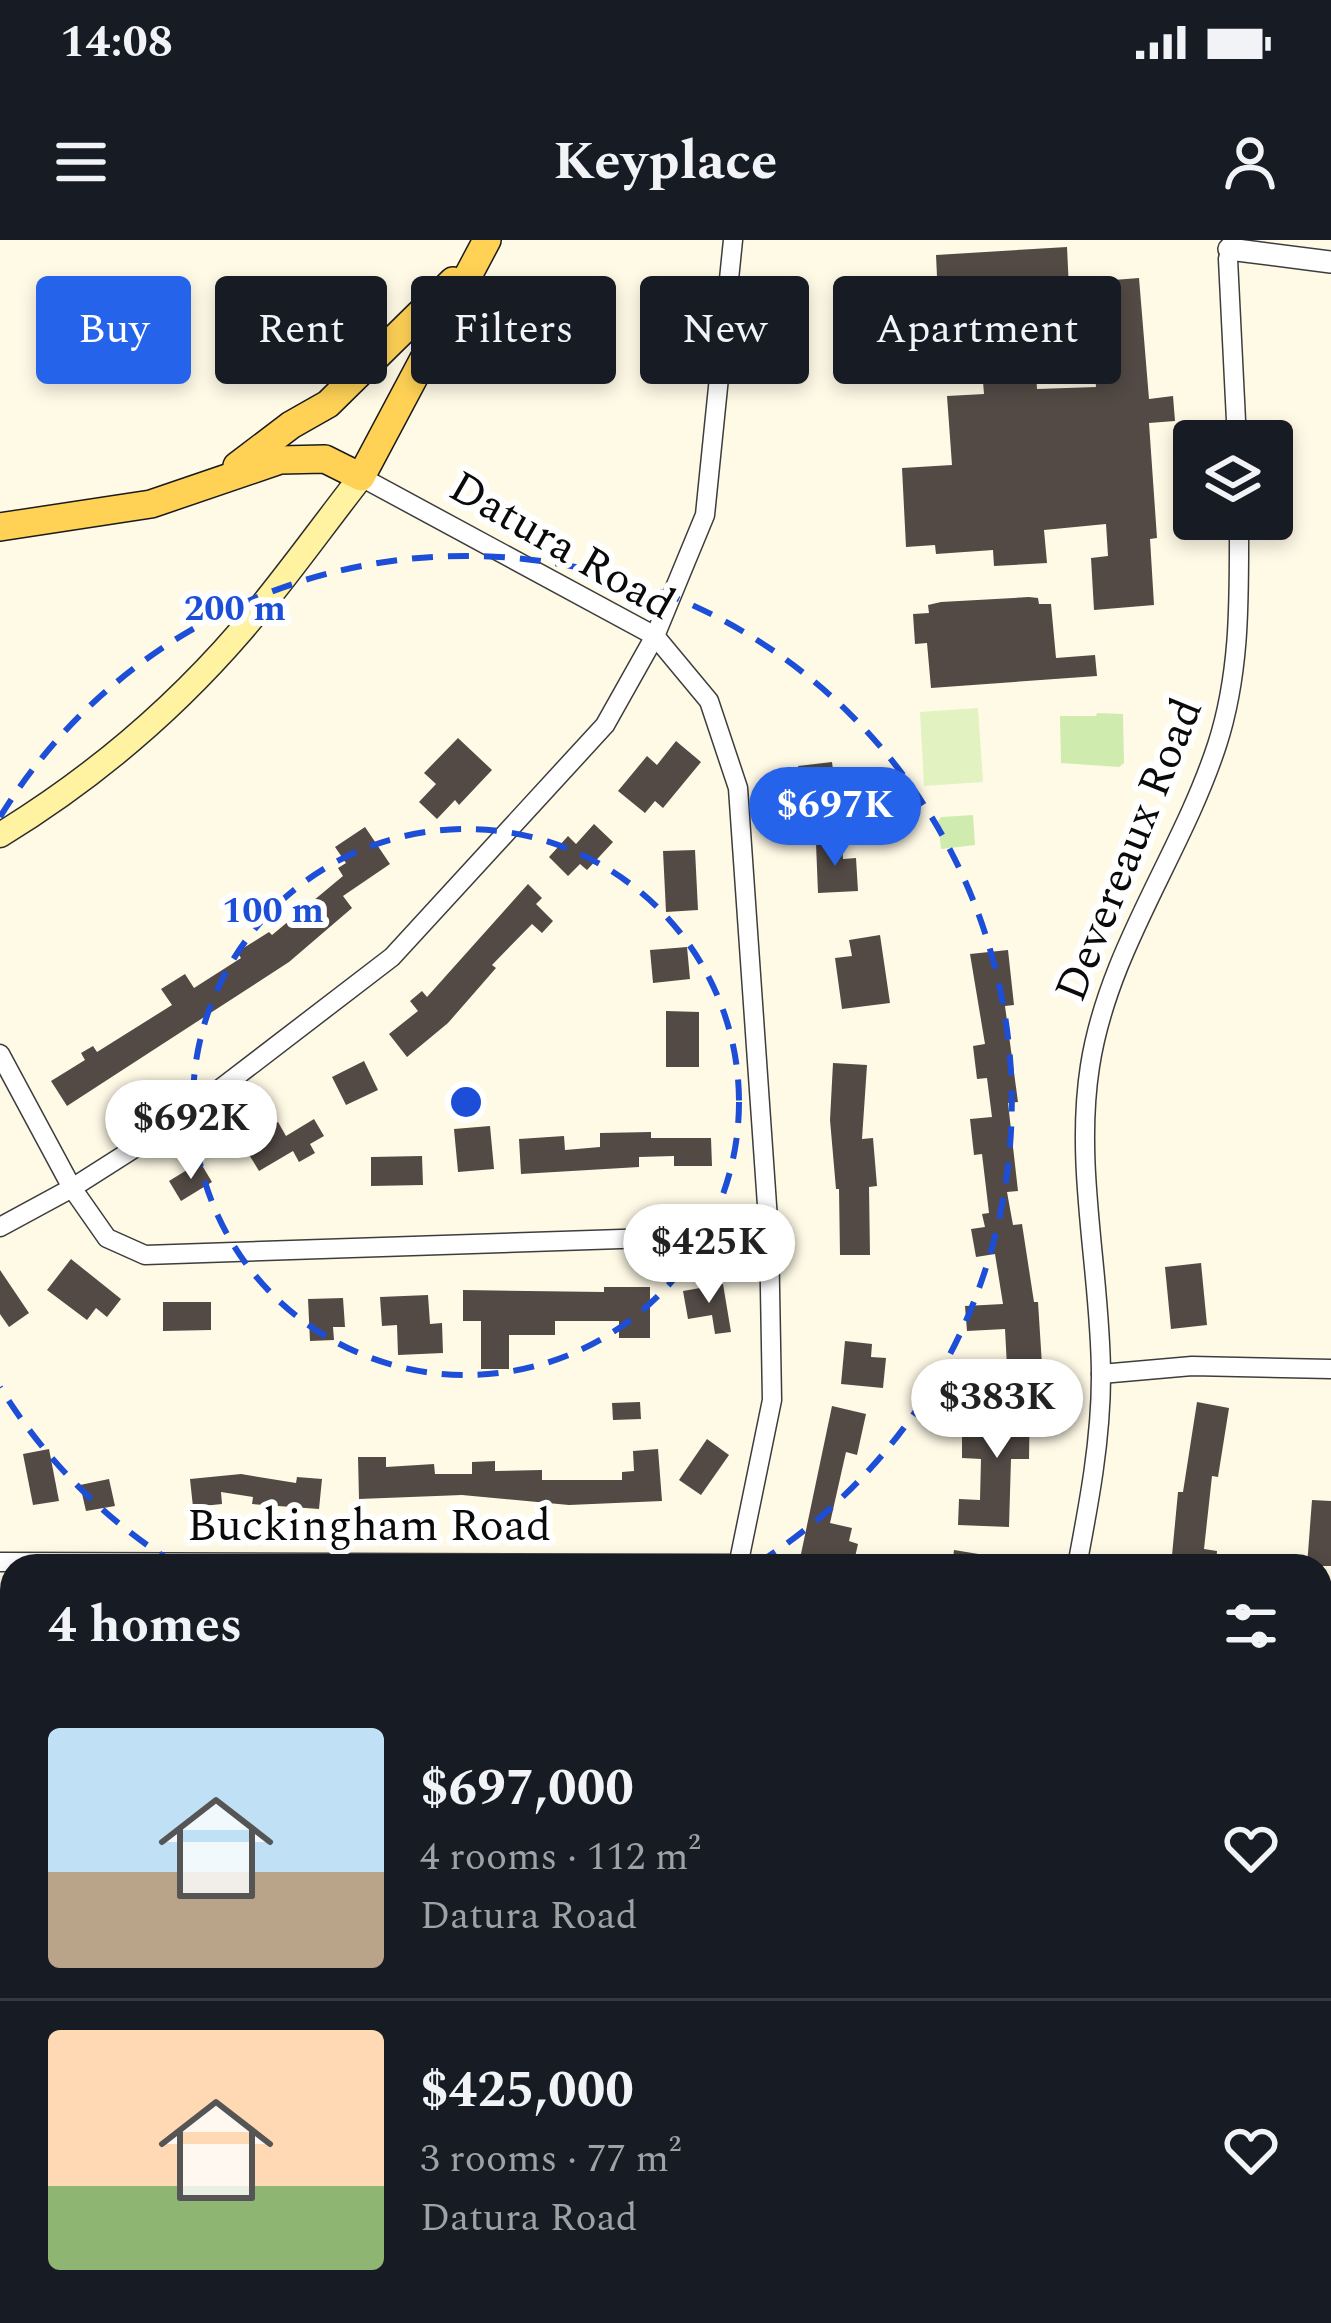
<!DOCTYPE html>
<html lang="en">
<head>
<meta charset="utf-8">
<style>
	:root { --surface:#171b24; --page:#242831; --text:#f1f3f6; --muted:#9ea1a6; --line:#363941; --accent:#2563eb }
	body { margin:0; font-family:Spectral,serif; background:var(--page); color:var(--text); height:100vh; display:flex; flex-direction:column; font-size:45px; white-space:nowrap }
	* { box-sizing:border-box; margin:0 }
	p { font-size:39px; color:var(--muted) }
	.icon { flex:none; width:66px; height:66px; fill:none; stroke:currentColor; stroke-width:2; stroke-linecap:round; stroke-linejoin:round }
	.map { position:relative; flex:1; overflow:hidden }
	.details { position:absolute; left:0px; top:1314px; width:1332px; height:771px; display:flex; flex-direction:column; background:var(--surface); border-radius:36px 36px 0 0; box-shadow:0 6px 18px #0003 }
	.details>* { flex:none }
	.top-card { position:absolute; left:36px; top:36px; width:1260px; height:108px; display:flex; gap:24px }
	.buttons { position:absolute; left:1173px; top:180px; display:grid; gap:24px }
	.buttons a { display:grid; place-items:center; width:120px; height:120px; border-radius:12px; background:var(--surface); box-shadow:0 6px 18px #0003; font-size:60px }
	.price { position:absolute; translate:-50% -102px; padding:0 27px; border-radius:42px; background:#fff; color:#222; font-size:39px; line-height:78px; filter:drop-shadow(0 3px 6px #0008) }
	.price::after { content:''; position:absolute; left:50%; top:72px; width:36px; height:27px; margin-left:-18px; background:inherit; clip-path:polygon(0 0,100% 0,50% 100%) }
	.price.on { background:var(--accent); color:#fff }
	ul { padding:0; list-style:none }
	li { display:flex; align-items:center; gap:36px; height:300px; padding:0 48px }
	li+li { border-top:3px solid var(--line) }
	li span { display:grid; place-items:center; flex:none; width:336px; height:240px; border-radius:12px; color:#555 }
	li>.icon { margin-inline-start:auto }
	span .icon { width:144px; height:144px; fill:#fffc; stroke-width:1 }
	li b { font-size:51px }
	h2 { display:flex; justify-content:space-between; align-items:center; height:144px; padding:0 48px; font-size:51px }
	.tag { padding:0 42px; border-radius:12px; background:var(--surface); box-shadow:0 6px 18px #0003; font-size:42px; line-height:108px }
	.tag.on { background:var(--accent); color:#fff }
	.status { display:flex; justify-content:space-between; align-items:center; height:84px; padding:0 60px; background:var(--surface); direction:ltr }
	.status svg { height:33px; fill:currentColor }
	header { display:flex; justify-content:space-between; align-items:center; height:156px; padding:0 48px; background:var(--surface); font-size:54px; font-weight:700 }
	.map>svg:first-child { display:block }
	.green { fill:#cfecae }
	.forest { fill:#b2de8c }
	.pitch { fill:#e2f2c0 }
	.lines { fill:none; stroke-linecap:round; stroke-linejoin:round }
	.stream { stroke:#2795d8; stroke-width:6 }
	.building { fill:#534a45 }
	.minor-casing { stroke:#3d3d3d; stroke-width:21 }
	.tertiary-casing { stroke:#3d3d3d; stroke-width:24 }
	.secondary-casing { stroke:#2c2c2c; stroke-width:27 }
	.primary-casing { stroke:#1b1b1b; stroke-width:30 }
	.minor { stroke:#fff; stroke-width:18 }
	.tertiary { stroke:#fff; stroke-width:21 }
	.secondary { stroke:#fff3a1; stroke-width:24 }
	.primary { stroke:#ffd256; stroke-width:27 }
	.ring { fill:none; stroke:#1d4ed8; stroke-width:6; stroke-dasharray:21 15 }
	.labels { text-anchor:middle; stroke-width:12; stroke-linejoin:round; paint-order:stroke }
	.street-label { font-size:45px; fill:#0a0a0a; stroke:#fff }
	.centre { fill:#1d4ed8; stroke:#fff; stroke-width:6 }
	.ring-label { font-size:36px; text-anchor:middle; font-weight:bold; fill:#1d4ed8; stroke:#fff; stroke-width:12; stroke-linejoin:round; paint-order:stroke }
</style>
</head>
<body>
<div class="status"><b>14:08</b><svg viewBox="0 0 49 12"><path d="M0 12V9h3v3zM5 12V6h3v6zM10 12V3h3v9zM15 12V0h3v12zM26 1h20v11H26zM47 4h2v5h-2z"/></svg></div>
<header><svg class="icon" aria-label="menu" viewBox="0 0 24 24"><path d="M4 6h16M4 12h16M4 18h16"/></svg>Keyplace<svg class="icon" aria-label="person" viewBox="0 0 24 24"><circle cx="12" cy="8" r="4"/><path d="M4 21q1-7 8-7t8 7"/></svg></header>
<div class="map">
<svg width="1331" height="2083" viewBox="0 0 1331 2083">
	<rect width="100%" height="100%" fill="#fffae6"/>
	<!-- green -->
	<g class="green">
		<path d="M962,103L964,138L938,141L936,107Z"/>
		<path d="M1097,473L1123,474L1124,523L1119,527L1061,523L1060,476H1096Z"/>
		<path d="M973,575L975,605L941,609L938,581L941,577Z"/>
	</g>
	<!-- forest -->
	<path class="forest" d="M0,2033L12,2036V2073H134L167,2083H0Z"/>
	<!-- pitch -->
	<path class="pitch" d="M978,468L983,542L924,546L920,472Z"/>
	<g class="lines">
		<!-- stream -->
		<path class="stream" d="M0,2069L40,2083"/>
	</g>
	<!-- building -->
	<g class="building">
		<path d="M1067,7L1069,49L1031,54L1037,149L1096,147L1088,42L1139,38L1149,159L1173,156L1175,181L1149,183L1157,298L1150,299L1154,365L1094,370L1091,318L1108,316L1106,284L1044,290L1047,323L994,326L993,310L936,314L935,305L906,307L902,228L952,225L947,156L984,154L976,55L938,58L936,15Z"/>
		<path d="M1029,357L1038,358L1039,364H1051L1056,418L1095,415L1097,436L931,448L927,403L915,404L913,374L929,373L928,365L941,362Z"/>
		<path d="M458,498L492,530L459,565L455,560L437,579L419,562L436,544L424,533Z"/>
		<path d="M676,501L701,522L663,568L655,561L645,573L618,551L647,516L657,525Z"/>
		<path d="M832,522L837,563L803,567L798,526Z"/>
		<path d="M594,584L613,602L587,630L580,624L568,636L549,617L568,596L576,604Z"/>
		<path d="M365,587L390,624L343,656L352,668L289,722L67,866L51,841L85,820L81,813L93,806L97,812L172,765L161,749L185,734L194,748L241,718L237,712L269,692L272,695L343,636L338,628L346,623L335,607Z"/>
		<path d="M842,602L843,619L856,618L858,651L818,653L816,603Z"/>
		<path d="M695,610L698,670L666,672L663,611Z"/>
		<path d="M528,644L542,658L536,664L553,681L542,693L532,684L492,725L496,728L448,783L407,817L389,794L418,771L410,761L422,751L427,757Z"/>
		<path d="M880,695L890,763L842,769L835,718L852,716L849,700Z"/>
		<path d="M687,707L690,739L653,743L650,710Z"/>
		<path d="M1008,710L1014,765L1005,766L1018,862L1008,863L1018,951L1007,952L1013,985L1022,984L1034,1062H1038L1042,1125L1007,1127L1005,1089L967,1091L965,1066L1003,1064L995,1014L976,1017L971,989L985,987L982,974L989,973L982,914L974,915L970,879L992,877L987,838L977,839L973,806L985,804L970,714Z"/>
		<path d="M666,771L699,772V827H666Z"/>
		<path d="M364,821L378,850L346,865L332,837Z"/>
		<path d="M833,823L867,825L862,899L873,898L877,946L869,947L870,1015H840L839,949H836L830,880Z"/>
		<path d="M314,879L324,896L310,904L315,913L299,922L293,911L259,931L248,913L260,906L254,896L278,882L286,896Z"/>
		<path d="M490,886L494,929L458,932L454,889Z"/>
		<path d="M651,892V898H711L712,926H674V916L639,917V927L521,934L519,899L564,896L565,910L600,907V893Z"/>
		<path d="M422,916L423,945L371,946V917Z"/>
		<path d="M200,922L212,942L181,961L169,941Z"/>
		<path d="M71,1019L121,1059L107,1077L96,1068L87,1080L47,1050Z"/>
		<path d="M1201,1023L1207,1085L1171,1089L1165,1027Z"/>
		<path d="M0,1030L29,1073L9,1087L0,1074Z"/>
		<path d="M723,1044L731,1092L715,1094L712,1075L688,1079L683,1051Z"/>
		<path d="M604,1047H650V1098H619V1081H555V1095H509V1129H481V1081H463V1050L604,1052Z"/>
		<path d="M428,1055L430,1084L442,1083L443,1113L398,1115L397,1085L382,1086L380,1057Z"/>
		<path d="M343,1058L345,1087H333L334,1100L310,1101L308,1059Z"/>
		<path d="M163,1062H211V1090L163,1091Z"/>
		<path d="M845,1101L872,1104L871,1117L886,1118L883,1148L841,1144Z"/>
		<path d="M997,1152L1030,1153L1029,1219H1011L1009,1287L958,1285L959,1259L980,1260L981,1219L962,1218V1191H997Z"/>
		<path d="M640,1162L641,1179L613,1180L612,1163Z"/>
		<path d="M1197,1162L1229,1168L1218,1237L1212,1236L1204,1309L1217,1311L1216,1326H1171L1178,1252H1183Z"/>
		<path d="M832,1166L866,1174L857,1215L846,1212L830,1283L852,1288L849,1301L858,1304L853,1326L801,1314Z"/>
		<path d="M707,1199L729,1215L701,1255L679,1240Z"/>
		<path d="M49,1209L59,1261L33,1265L23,1214Z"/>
		<path d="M658,1209L662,1261L569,1265L462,1255L359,1259L358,1217H386V1227L434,1224L435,1234H472V1222L495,1221V1231L542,1230V1240H622V1232L634,1231L633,1211Z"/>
		<path d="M241,1234L296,1243L297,1237L322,1239L319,1269L252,1264L253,1257L221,1252L222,1264L193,1267L190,1239Z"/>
		<path d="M109,1239L115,1266L86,1271L80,1245Z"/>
		<path d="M1312,1260L1331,1261V1326H1307Z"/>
		<path d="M954,1310L1003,1318L1002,1326H952Z"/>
	</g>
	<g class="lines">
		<defs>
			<g id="minor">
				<path d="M1233,0L1228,19L1237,201"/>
				<path d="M361,237L655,396L709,461L738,548L769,994L772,1160L738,1326"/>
				<path d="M0,814L72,948L107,998L145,1015L769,994"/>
				<path d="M0,987L72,948L182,878L392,717L605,485L655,396L705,275L733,0"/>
				<path d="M1101,1134L1192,1126L1331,1129"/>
				<path d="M0,1322L738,1324"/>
				<path d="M1077,1326C1089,1263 1101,1200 1101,1136C1101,1034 1074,928 1090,826C1108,710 1181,615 1217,505C1241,431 1239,356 1239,279"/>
				<path d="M0,1682L12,1681"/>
				<path d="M1320,1786H1331"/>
				<path d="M0,1881L12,1894"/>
				<path d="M949,2073L1015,2083"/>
				<path d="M1308,2083L1331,2079"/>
			</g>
			<path id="tertiary" d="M1229,9L1331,22"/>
			<path id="secondary" d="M0,595C90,540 172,471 241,391C283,342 321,288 361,237"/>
			<g id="primary">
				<path d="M237,226L291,185L328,164L453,41"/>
				<path d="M0,287L151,264L280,220L325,219L361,237L487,0"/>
			</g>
		</defs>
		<!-- minor casing -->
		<use href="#minor" class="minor-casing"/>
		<!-- tertiary casing -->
		<use href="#tertiary" class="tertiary-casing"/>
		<!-- secondary casing -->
		<use href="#secondary" class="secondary-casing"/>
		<!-- primary casing -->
		<use href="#primary" class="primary-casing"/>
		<!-- minor -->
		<use href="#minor" class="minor"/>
		<!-- tertiary -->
		<use href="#tertiary" class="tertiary"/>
		<!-- secondary -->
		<use href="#secondary" class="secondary"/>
		<!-- primary -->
		<use href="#primary" class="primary"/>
	</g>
	<!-- distance rings -->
	<g class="ring">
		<circle cx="466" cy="862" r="273"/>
		<path d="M177 1325A546 546 0 0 1 0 1147M0 577A546 546 0 1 1 755 1325"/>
	</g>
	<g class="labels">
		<!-- street labels -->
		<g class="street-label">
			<text transform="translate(563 304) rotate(30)" y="16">Datura Road</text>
			<text transform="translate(1127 609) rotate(-68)" y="16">Devereaux Road</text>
			<text x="369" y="1300">Buckingham Road</text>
		</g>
	</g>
	<circle cx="466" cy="862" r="18" class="centre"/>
	<g class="ring-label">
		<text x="235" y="380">200 m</text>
		<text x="273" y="682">100 m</text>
	</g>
</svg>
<div class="buttons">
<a><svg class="icon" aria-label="layers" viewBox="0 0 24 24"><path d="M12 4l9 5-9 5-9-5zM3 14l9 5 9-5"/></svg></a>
</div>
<b class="price on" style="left:835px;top:629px">$697K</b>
<b class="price" style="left:191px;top:942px">$692K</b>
<b class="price" style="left:709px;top:1066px">$425K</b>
<b class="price" style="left:997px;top:1221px">$383K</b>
<div class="top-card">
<a class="tag on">Buy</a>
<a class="tag">Rent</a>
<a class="tag">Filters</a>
<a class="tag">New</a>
<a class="tag">Apartment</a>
</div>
<section class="details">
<h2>4 homes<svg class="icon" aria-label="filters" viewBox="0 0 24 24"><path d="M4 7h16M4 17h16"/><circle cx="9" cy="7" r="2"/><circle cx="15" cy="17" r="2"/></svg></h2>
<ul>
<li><span style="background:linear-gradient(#bfe0f5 60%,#b9a48a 0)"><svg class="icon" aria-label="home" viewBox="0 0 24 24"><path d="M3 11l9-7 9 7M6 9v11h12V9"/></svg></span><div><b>$697,000</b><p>4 rooms · 112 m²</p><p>Datura Road</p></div><svg class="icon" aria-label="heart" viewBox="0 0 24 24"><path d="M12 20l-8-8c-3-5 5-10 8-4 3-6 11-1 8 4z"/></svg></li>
<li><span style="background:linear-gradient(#ffd9b3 65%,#8fb573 0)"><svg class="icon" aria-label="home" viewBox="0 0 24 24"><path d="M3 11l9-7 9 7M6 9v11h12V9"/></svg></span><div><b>$425,000</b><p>3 rooms · 77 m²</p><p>Datura Road</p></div><svg class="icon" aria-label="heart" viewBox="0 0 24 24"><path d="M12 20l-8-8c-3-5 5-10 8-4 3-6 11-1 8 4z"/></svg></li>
</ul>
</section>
</div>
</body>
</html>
